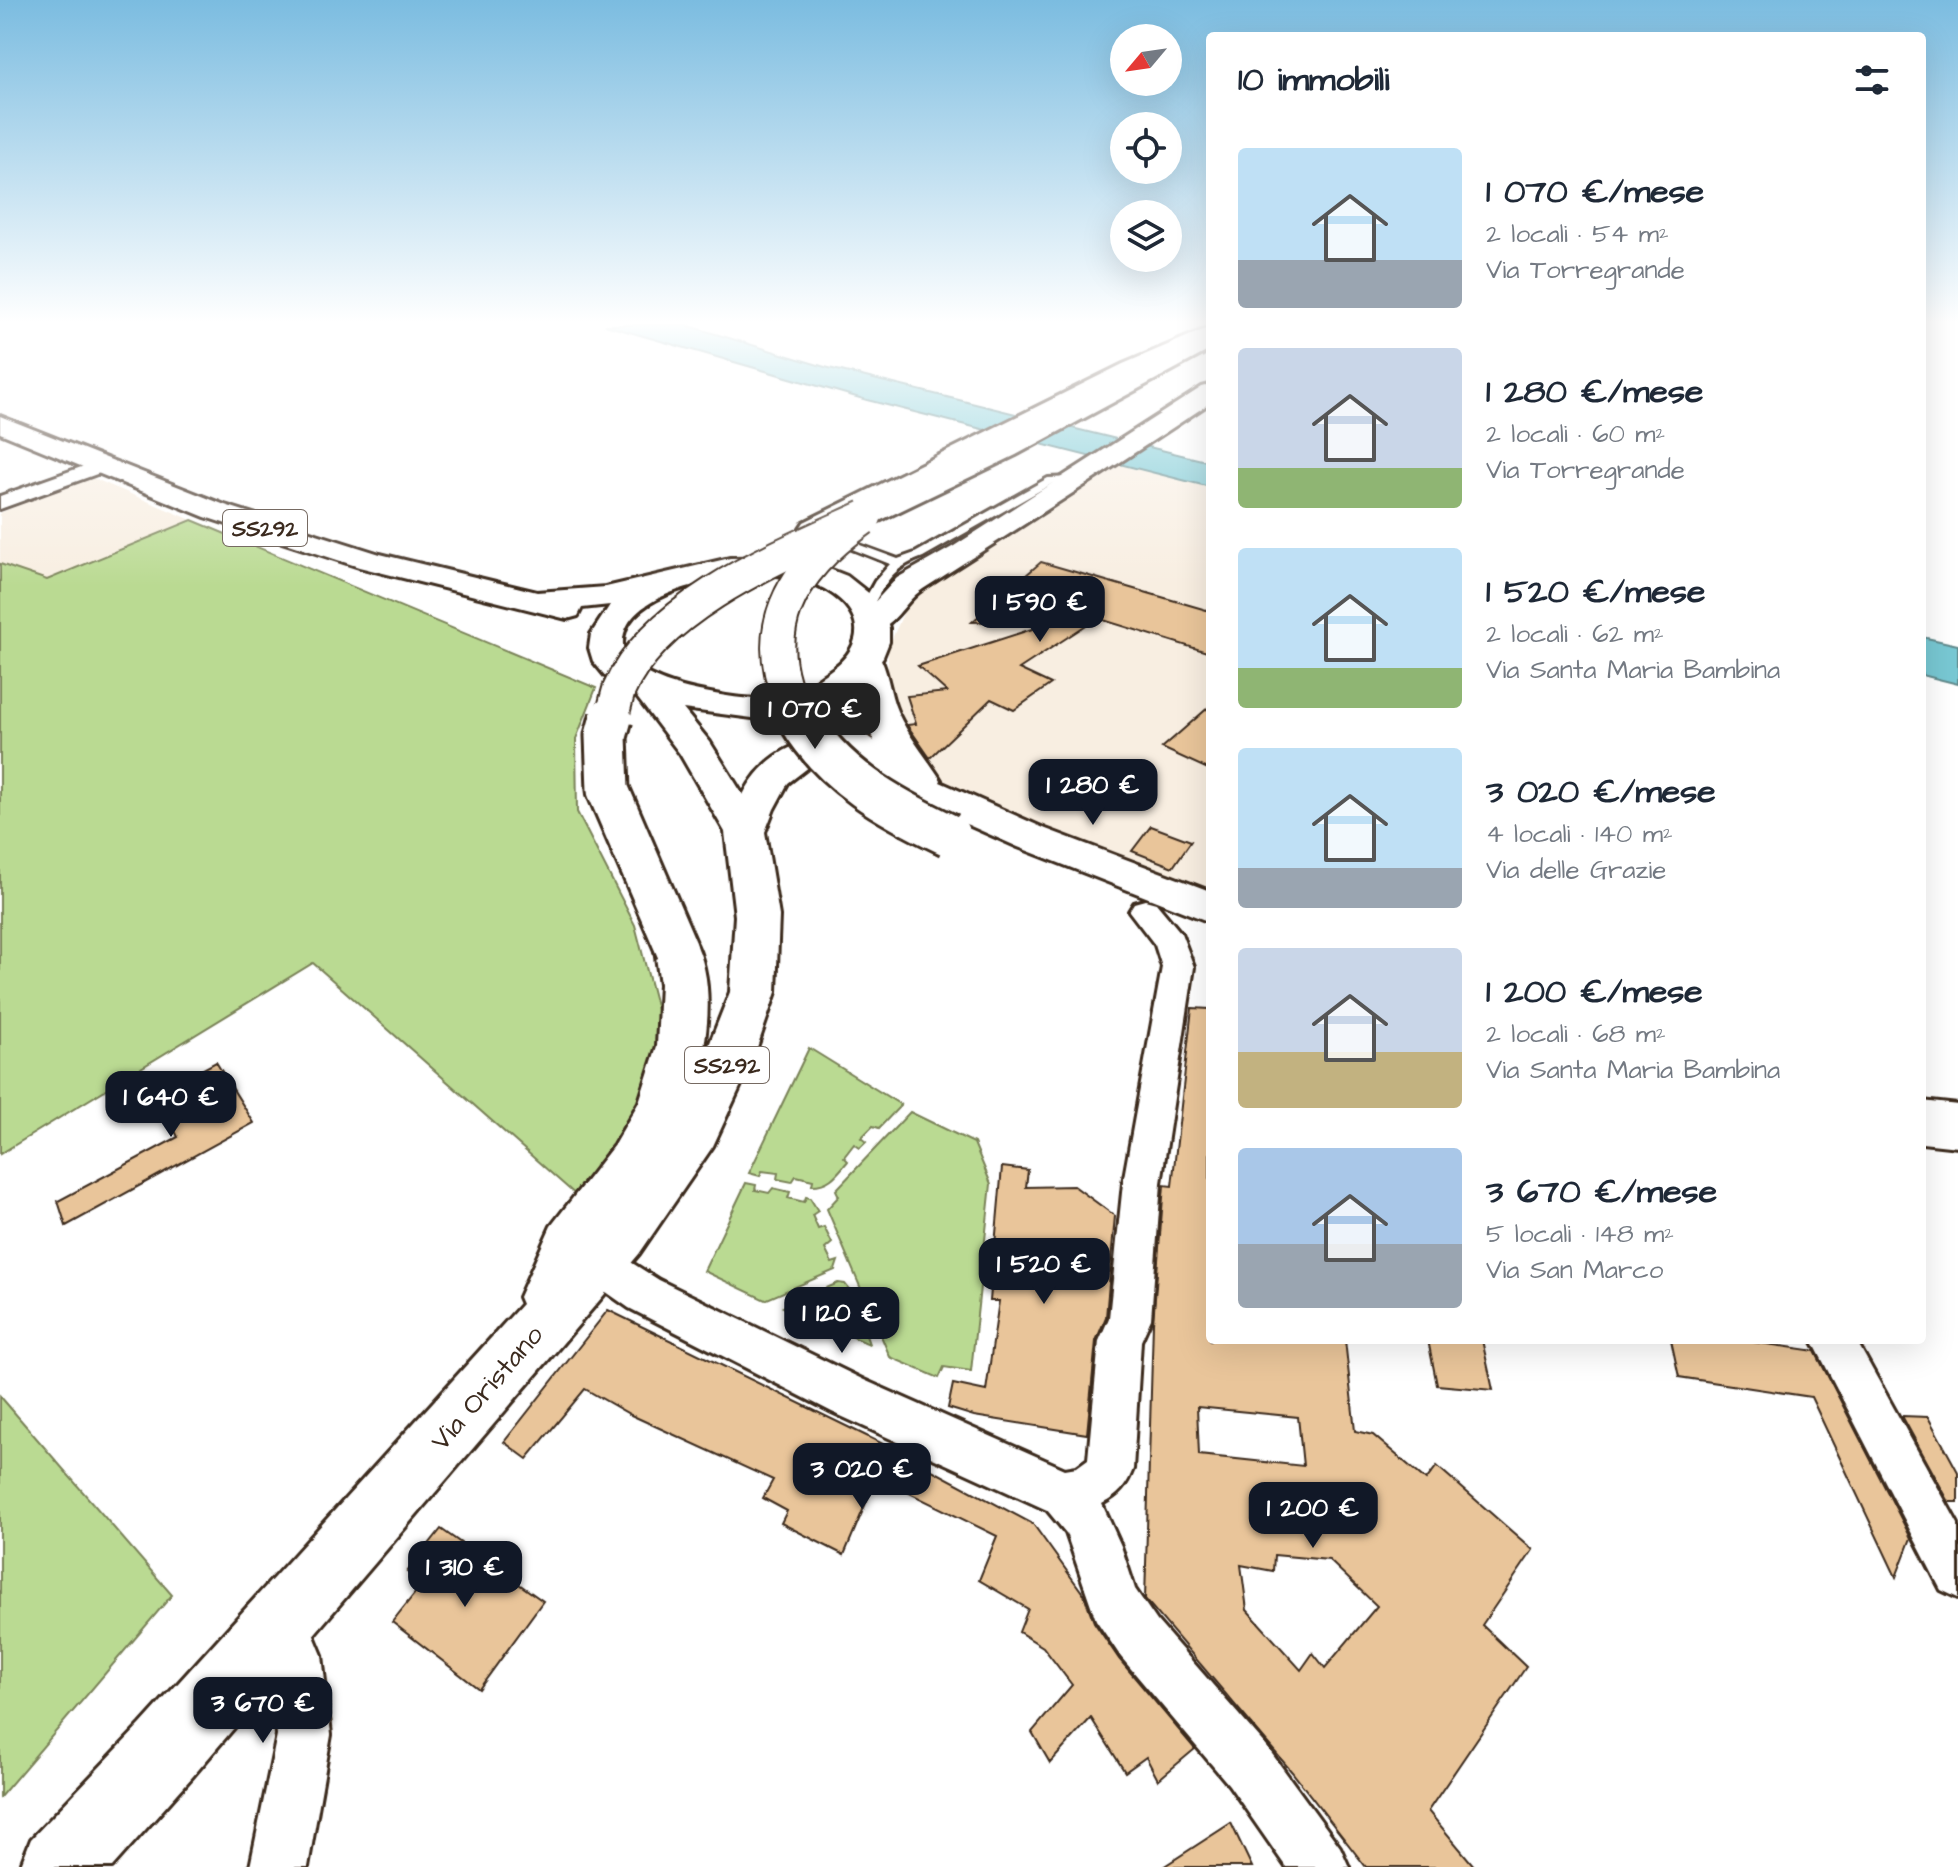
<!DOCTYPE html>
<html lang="it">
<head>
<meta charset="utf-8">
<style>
	:root { --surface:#fff; --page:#f2f2f3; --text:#1f2937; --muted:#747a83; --accent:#111827 }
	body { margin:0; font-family:"Architects Daughter",sans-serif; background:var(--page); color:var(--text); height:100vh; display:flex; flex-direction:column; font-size:30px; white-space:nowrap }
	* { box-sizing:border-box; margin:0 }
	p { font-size:26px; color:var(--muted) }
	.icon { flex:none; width:44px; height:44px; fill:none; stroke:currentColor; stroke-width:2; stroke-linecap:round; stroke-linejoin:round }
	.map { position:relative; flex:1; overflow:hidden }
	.side { position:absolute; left:1206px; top:32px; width:720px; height:1312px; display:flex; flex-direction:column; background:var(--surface); border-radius:8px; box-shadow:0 8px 32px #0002 }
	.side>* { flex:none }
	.needle { width:52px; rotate:241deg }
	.buttons { position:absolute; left:1110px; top:24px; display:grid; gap:16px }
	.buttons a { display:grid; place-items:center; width:72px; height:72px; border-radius:50%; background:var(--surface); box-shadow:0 8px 32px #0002; font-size:40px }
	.price { position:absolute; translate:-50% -68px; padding:0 18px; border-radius:16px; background:var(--accent); color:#fff; font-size:26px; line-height:52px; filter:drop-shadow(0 2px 4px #0008) }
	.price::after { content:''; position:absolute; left:50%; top:48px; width:24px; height:18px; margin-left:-12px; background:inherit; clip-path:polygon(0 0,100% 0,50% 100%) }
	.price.on { background:#222; color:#fff }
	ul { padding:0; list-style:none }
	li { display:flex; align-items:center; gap:24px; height:200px; padding:0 32px }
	li span { display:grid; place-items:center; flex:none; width:224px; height:160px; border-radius:8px; color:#555 }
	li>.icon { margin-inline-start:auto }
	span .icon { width:96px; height:96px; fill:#fffc; stroke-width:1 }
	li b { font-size:34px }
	h2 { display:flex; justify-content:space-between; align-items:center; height:96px; padding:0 32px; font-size:34px }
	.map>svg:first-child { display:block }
	.built { fill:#f8eee1 }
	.green { fill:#bada92; stroke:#7a8258; stroke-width:2 }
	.water { fill:#78c8d3; stroke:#60898b; stroke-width:2 }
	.building { fill:#e9c59a; stroke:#3b2a1e; stroke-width:2; fill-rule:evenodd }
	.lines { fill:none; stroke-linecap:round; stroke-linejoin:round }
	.lane-casing { stroke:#3b2a1e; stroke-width:6 }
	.street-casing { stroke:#3b2a1e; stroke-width:6 }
	.secondary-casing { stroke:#3b2a1e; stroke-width:6 }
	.primary-casing { stroke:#3b2a1e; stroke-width:6 }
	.lane { fill:#fff; fill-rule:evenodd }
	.street { fill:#fff; fill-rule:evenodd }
	.secondary { fill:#fff; fill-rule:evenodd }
	.primary { fill:#fff; fill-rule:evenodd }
	.secondary-bridge-far1-casing { stroke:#3b2a1e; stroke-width:36; stroke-linecap:butt }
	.secondary-bridge-casing { stroke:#3b2a1e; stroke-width:47; stroke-linecap:butt }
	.primary-bridge-far1-casing { stroke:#3b2a1e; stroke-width:36; stroke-linecap:butt }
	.primary-bridge-casing { stroke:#3b2a1e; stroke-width:47; stroke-linecap:butt }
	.secondary-bridge-far1 { stroke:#fff; stroke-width:32 }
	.secondary-bridge { stroke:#fff; stroke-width:41 }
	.primary-bridge-far1 { stroke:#fff; stroke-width:32 }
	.primary-bridge { stroke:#fff; stroke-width:41 }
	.labels { text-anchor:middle; stroke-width:7; stroke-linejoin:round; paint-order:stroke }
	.shield { fill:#fff; stroke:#766a62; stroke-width:2 }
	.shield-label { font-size:22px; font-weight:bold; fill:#3b2a1e }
	.near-street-label { font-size:28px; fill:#3b2a1e; stroke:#fff }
</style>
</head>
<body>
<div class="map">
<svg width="1958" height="1867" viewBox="0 0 1958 1867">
	<rect width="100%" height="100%" fill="#fff"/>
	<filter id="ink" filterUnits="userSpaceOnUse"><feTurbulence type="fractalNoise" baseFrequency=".0125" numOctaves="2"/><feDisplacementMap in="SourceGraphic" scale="16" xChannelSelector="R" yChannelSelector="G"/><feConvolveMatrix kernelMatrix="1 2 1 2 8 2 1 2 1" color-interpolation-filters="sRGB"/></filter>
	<g filter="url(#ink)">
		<!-- built -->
		<g class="built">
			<path d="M1118,463L1210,487V894L1059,837L951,786L926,771L888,699V648L906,607L922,592L1018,527Z"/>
			<path d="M88,476L192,520L46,580L0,564V513Z"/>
		</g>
		<!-- green -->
		<g class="green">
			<path d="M192,520L596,688L576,739L577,812L635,925L666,1044L653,1086L586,1204L313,963L0,1154V564L47,580Z"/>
			<path d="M809,1048L901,1105L879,1128L873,1126L861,1138L866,1142L860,1148L854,1144L844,1157L848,1161C837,1174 830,1185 812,1185L813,1180L796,1176L792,1182L777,1179L778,1173L762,1171L760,1176L749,1173Z"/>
			<path d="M910,1112L974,1143L991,1184L971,1371L944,1367L939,1378L890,1357L827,1209L839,1196L836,1190Z"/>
			<path d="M746,1183L756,1185L755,1190L769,1193L773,1188L790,1192L788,1198L804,1202L806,1197L810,1198L818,1211L812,1215L818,1229L824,1227L832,1243L825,1249L832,1263L838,1261L835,1270L765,1300L704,1271Z"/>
			<path d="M838,1283L845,1284L849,1289L843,1294L850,1310L856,1307L869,1344L783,1307L804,1297L807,1302L826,1294L824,1289Z"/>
			<path d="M0,1396L172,1595L0,1797Z"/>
		</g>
		<!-- water -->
		<g class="water">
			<path d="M605,325H686L825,367L1210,462V487L867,400Z"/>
			<path d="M1922,637L1958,645V684L1922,675Z"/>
		</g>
		<!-- building -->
		<g class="building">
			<path d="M1041,562L1210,611V653L1097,618L1019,669L1051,684L1014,710L991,699L930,758L907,725L916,724L907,696L947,692L918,666L1060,620L972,622Z"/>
			<path d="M1210,706V770L1162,748Z"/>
			<path d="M1151,826L1191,841L1173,867L1132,851Z"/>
			<path d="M1192,1008L1210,1009V1340H1345L1355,1431L1373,1435L1426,1480L1437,1466L1533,1550L1482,1625L1526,1667L1428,1811L1475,1867H1366L1292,1772L1145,1599L1153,1323L1164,1185L1172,1186ZM1197,1407L1298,1417L1303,1466L1199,1455ZM1274,1555L1329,1560L1377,1606L1325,1668L1313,1653L1301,1670L1247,1610L1241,1565L1273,1571Z"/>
			<path d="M216,1062L254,1123L66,1226L58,1201L178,1137L157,1094Z"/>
			<path d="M1002,1167L1028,1170L1026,1187L1074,1186L1115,1216L1106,1317L1096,1341L1087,1434L974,1416L948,1408L953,1384L986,1391L999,1301H990Z"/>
			<path d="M608,1310L889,1447L1033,1524L1084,1595L1094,1622L1119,1659L1195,1749L1158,1780L1146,1757L1125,1772L1091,1718L1050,1763L1032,1732L1072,1685L1043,1647L1019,1632L1028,1609L979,1580L997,1536L877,1477L844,1555L781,1523L787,1511L763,1498L773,1480L631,1415L585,1389L527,1459L504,1442Z"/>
			<path d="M1428,1340H1482L1493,1390L1437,1385Z"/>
			<path d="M1671,1340H1739L1815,1351L1911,1538L1896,1577L1811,1397L1679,1377Z"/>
			<path d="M1902,1416L1928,1417L1958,1472V1502H1949Z"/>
			<path d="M441,1529L543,1601L479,1689L392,1622L423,1583L407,1572Z"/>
			<path d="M1231,1823L1252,1867H1163Z"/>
		</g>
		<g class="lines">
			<defs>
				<path id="lane" d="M1075,477L1078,478V482L1053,483L923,557C890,569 887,582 870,610L860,608L875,581L890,564L852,549L839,531L840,529H848L860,545L898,559L915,553L1048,478Z"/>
				<g id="street">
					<path d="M101,460L111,466L108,470L0,509V496Z"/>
					<path d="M1145,900L1156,903L1181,933L1194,967L1161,1183L1151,1319L1141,1341L1133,1469C1126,1487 1119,1495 1102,1504L1121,1546L1135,1589L1157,1621L1267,1747L1340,1847L1349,1867H1286L1229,1785L1121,1657L1096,1620L1066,1533L1047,1510L832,1412L629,1308L582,1275L576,1262L582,1249L596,1243L610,1249L659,1280L864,1380L1065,1469L1077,1467L1088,1459L1099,1341L1109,1318L1123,1183L1162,967L1155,945L1129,911L1134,903Z"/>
					<path d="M1812,1340H1856L1958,1524V1598L1941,1590Z"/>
					<path d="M282,1595L300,1602L322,1655L331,1735L308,1867H250L277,1735L270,1655L257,1620L264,1602Z"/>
				</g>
				<g id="secondary">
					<path d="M1210,327V342L1139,374L824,534L814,537L804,534L800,528L804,522L1123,364Z"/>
					<path d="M1210,385V403C1115,466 1019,528 923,589C900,604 892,637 861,629L856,622L897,578L954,546L1202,387Z"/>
					<path d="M865,649L877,652C888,668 889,693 897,711C909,738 926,756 941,780L940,782L1046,829L1210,891V922L1018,847L903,796L786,714L781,706L786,698C817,691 850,724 874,741L854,689L848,659L853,652Z"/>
					<path d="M1922,1101L1958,1105V1147L1922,1143Z"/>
				</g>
				<g id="primary">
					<path d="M1210,334V350L1016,455L875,523L865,526L855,523L851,517L855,511L998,443Z"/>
					<path d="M0,416L225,505L380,554L537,592L606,587L730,558L781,557L819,565L847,576L871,595L885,614L889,628V642L883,657L867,676L819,710L797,717L760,719L683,709L710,742L743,795C770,743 822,728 878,742L884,750L878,758L814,763L788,783L774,809L765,832L779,916L776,992L753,1059L713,1146L639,1254L193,1776L112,1867H20L31,1839L141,1724L522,1304L519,1297L551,1226L614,1145L639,1102L657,1046L660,984L655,950L661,938L677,934L693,938C714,976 709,1027 700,1068L730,992L735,916L725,832L680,754L633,692L607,678L593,661L589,648L591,634L610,605L582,608L578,616L567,619L359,567L205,517L0,433ZM755,574C773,575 792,575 809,582C860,601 876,641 825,674C814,681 803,693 789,696C765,702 734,698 710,693C681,688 648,679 626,659C603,596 715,578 755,574Z"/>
				</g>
			</defs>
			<!-- lane casing -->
			<use href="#lane" class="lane-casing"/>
			<!-- street casing -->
			<use href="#street" class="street-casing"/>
			<!-- secondary casing -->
			<use href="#secondary" class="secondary-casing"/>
			<!-- primary casing -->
			<use href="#primary" class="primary-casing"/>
			<!-- lane -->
			<use href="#lane" class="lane"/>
			<!-- street -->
			<use href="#street" class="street"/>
			<!-- secondary -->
			<use href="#secondary" class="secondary"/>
			<!-- primary -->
			<use href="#primary" class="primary"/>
			<defs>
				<path id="secondary-bridge-far1" d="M800,720C751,634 790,570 863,519"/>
				<path id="secondary-bridge" d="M799,718C833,776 890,807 949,835"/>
				<path id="primary-bridge-far1" d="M611,720C614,710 616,700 619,690C655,605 786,553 865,517"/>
				<path id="primary-bridge" d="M611,718L606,736L608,790L677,950"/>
			</defs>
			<!-- secondary-bridge-far1 casing -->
			<use href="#secondary-bridge-far1" class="secondary-bridge-far1-casing"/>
			<!-- secondary-bridge casing -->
			<use href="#secondary-bridge" class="secondary-bridge-casing"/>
			<!-- primary-bridge-far1 casing -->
			<use href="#primary-bridge-far1" class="primary-bridge-far1-casing"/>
			<!-- primary-bridge casing -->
			<use href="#primary-bridge" class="primary-bridge-casing"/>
			<!-- secondary-bridge-far1 -->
			<use href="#secondary-bridge-far1" class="secondary-bridge-far1"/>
			<!-- secondary-bridge -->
			<use href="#secondary-bridge" class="secondary-bridge"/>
			<!-- primary-bridge-far1 -->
			<use href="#primary-bridge-far1" class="primary-bridge-far1"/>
			<!-- primary-bridge -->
			<use href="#primary-bridge" class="primary-bridge"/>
		</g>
	</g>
	<!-- sky -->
	<linearGradient id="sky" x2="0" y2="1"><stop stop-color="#7bbce0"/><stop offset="0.55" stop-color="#fff"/><stop offset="1" stop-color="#fff" stop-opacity="0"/></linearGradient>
	<rect width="1958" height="586" fill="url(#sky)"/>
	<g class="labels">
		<!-- shield labels -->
		<g class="shield">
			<rect x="223" y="510" width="84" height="36" rx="6"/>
			<rect x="685" y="1047" width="84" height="36" rx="6"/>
		</g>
		<g class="shield-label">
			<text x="265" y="536">SS292</text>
			<text x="727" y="1073">SS292</text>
		</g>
		<!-- near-street labels -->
		<g class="near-street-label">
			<text transform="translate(486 1387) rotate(-49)" y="10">Via Oristano</text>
		</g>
	</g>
</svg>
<div class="buttons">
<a><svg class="needle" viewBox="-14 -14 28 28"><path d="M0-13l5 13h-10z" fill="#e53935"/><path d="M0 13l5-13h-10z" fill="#747a83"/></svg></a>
<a><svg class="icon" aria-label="locate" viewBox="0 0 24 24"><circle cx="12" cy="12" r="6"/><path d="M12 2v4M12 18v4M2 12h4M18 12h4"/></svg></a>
<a><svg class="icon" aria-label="layers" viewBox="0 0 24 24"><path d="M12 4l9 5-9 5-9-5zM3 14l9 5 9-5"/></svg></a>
</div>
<b class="price" style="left:1040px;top:644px">1 590 €</b>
<b class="price on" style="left:815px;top:751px">1 070 €</b>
<b class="price" style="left:1093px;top:827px">1 280 €</b>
<b class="price" style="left:171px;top:1139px">1 640 €</b>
<b class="price" style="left:1044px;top:1306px">1 520 €</b>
<b class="price" style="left:842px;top:1355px">1 120 €</b>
<b class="price" style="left:862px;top:1511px">3 020 €</b>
<b class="price" style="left:1313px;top:1550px">1 200 €</b>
<b class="price" style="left:465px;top:1609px">1 310 €</b>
<b class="price" style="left:263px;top:1745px">3 670 €</b>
<section class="side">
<h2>10 immobili<svg class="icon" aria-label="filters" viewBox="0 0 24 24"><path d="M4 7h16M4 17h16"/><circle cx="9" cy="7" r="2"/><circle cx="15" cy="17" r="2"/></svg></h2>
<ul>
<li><span style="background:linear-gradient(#bfe0f5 70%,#9aa5b1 0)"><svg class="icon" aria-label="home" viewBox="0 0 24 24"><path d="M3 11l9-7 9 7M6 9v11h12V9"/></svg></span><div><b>1 070 €/mese</b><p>2 locali · 54 m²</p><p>Via Torregrande</p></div></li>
<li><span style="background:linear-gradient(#c9d6e8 75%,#8fb573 0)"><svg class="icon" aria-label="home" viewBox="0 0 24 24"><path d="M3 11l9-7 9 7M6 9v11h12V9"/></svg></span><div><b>1 280 €/mese</b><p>2 locali · 60 m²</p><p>Via Torregrande</p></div></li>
<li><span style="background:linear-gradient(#bfe0f5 75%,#8fb573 0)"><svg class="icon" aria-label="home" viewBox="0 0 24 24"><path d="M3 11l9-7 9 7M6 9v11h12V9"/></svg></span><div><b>1 520 €/mese</b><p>2 locali · 62 m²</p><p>Via Santa Maria Bambina</p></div></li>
<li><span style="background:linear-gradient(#bfe0f5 75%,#9aa5b1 0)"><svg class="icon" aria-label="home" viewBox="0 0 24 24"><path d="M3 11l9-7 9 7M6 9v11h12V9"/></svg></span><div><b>3 020 €/mese</b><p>4 locali · 140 m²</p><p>Via delle Grazie</p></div></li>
<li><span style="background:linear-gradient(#c9d6e8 65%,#c2b280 0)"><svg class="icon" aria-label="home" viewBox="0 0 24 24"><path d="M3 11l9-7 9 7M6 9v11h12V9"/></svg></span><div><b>1 200 €/mese</b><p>2 locali · 68 m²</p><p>Via Santa Maria Bambina</p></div></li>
<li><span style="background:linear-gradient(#a9c7e8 60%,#9aa5b1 0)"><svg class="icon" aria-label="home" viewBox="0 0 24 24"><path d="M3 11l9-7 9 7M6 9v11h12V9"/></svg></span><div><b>3 670 €/mese</b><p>5 locali · 148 m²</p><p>Via San Marco</p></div></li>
</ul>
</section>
</div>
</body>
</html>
